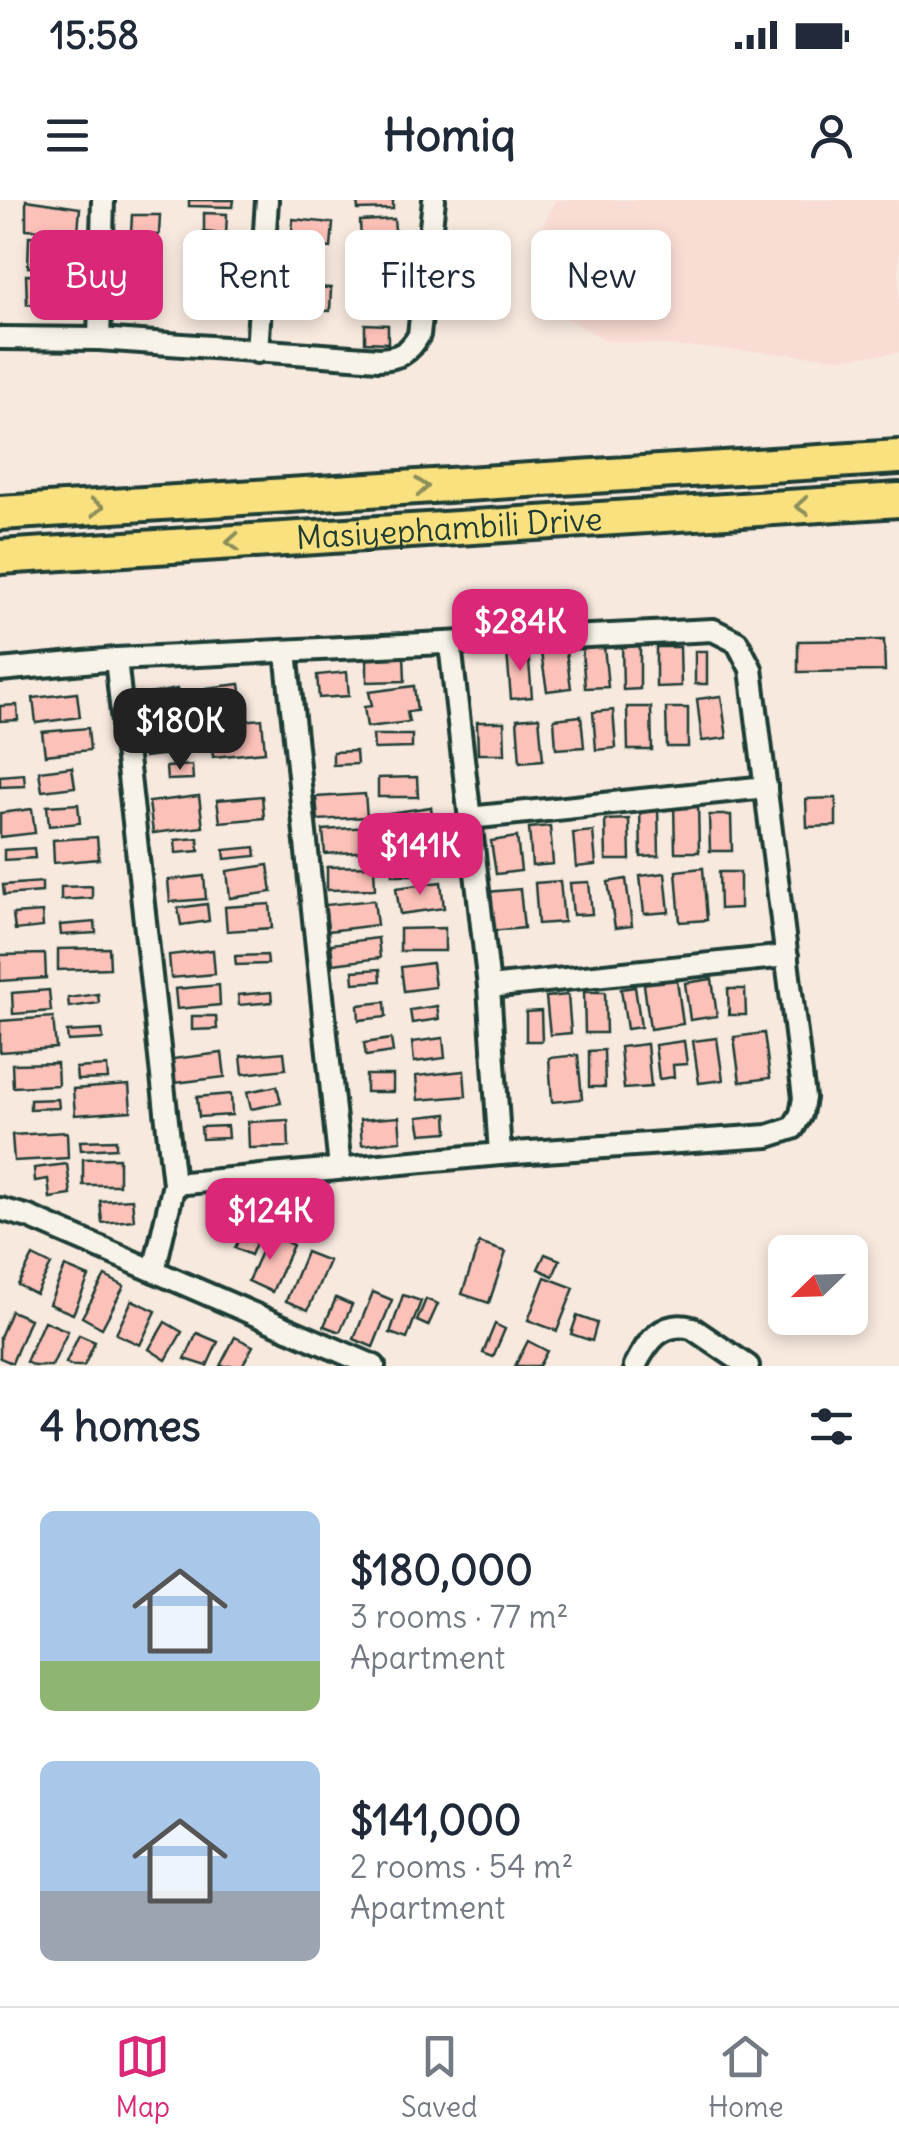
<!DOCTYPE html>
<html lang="en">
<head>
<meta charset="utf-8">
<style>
	:root { --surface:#fff; --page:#f6f6f7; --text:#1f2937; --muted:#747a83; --line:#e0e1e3; --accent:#db2777 }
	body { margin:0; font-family:Delius,sans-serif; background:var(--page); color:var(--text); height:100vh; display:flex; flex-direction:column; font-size:38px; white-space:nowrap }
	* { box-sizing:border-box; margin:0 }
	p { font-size:32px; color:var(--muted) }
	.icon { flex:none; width:55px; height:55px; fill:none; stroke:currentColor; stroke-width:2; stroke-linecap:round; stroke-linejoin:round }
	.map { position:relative; height:1166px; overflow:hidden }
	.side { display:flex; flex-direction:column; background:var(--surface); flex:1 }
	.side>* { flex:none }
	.banner { position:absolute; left:30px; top:30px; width:840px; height:90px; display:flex; gap:20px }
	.needle { width:65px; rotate:247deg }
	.controls { position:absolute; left:768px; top:1035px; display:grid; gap:20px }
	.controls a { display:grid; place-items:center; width:100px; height:100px; border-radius:15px; background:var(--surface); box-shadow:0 5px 15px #0003; font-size:50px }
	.price { position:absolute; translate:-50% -85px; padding:0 22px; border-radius:20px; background:var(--accent); color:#fff; font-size:32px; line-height:65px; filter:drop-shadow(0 2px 5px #0008) }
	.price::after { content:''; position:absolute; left:50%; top:60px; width:30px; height:22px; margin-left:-15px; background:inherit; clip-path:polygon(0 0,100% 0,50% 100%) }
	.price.on { background:#222; color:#fff }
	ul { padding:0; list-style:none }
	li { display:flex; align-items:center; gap:30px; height:250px; padding:0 40px }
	li span { display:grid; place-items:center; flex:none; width:280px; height:200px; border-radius:15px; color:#555 }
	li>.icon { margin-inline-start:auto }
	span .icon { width:120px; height:120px; fill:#fffc; stroke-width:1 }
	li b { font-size:42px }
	h2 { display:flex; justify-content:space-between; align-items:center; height:120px; padding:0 40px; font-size:42px }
	.chip { padding:0 35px; border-radius:15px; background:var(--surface); box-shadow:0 5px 15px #0003; font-size:35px; line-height:90px }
	.chip.on { background:var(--accent); color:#fff }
	.status { display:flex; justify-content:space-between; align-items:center; height:70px; padding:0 50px; background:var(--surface); direction:ltr }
	.status svg { height:28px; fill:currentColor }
	header { display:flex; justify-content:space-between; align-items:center; height:130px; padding:0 40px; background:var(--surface); font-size:45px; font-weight:800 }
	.tab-bar { display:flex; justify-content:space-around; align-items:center; height:140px; border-top:2px solid var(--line); background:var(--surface); font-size:28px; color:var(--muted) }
	.tab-bar a { display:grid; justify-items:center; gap:5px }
	.tab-bar .on { color:var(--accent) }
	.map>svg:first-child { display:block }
	.built { fill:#f9ddd4 }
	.building { fill:#fcc1b9; stroke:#1f3d34; stroke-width:2.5 }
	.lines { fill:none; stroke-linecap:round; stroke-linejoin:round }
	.minor-casing { stroke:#1f3d34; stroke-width:28 }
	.primary-casing { stroke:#1f3d34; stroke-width:40 }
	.minor { stroke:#f7f3e8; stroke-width:20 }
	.primary { stroke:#fae180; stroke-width:32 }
	.oneway { stroke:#8c8f5a }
	.labels { text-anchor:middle; stroke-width:9; stroke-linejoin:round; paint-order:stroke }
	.street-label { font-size:32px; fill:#1f3d34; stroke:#f7f3e8 }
</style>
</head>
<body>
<div class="status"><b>15:58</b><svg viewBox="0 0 49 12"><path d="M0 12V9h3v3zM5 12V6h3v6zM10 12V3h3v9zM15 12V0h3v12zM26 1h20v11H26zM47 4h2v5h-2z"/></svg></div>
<header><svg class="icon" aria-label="menu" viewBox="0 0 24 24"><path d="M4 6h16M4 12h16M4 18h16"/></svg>Homiq<svg class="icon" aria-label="person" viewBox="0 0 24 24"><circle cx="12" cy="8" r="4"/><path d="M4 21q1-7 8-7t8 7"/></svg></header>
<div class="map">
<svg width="899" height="1166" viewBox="0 0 899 1166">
	<rect width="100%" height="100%" fill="#f8e9df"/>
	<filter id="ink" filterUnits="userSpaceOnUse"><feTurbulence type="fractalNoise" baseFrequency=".01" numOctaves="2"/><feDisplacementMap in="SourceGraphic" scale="20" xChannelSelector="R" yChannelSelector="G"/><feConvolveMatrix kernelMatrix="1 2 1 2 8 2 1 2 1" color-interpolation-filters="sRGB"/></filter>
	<g filter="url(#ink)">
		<!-- built -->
		<path class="built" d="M556,0H899V153L843,158L606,141L552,109L539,34Z"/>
		<!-- building -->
		<g class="building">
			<path d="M26,0L80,8L78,32L26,29Z"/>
			<path d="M189,0H234L233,7L189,6Z"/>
			<path d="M357,0H393V9L358,10Z"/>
			<path d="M204,13L227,14L226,34L204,32Z"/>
			<path d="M132,15H160L159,35L131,34Z"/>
			<path d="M293,19L333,23L331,48L291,44Z"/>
			<path d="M394,19L396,41L361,43L360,21Z"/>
			<path d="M29,36L71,38L70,70L28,67Z"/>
			<path d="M191,44L226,45L225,69L190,67Z"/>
			<path d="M130,45L159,47L158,67L129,65Z"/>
			<path d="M294,54H322L321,73H293Z"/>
			<path d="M360,62L398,63V80L360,79Z"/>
			<path d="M137,70H162L161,93H137Z"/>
			<path d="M26,75L72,77L71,107L27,104Z"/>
			<path d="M229,81L231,101L205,103L203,83Z"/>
			<path d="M355,85L397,87L396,109L355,107Z"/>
			<path d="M291,86L331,88L330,111L290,109Z"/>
			<path d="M365,124L388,125V143L365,142Z"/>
			<path d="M884,440L885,471L798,472V441Z"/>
			<path d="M565,444L571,488L547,491L540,447Z"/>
			<path d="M622,444H640V489L623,490Z"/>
			<path d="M604,446L608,487L585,488L582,449Z"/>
			<path d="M656,447H680L681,486L656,487Z"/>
			<path d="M528,450L532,497L511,499L507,452Z"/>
			<rect x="695" y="451" width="12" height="33"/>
			<path d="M404,455L405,481L367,482V456Z"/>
			<path d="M347,472L349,496L319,498L317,475Z"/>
			<path d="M240,484L243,506L208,510L206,488Z"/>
			<path d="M414,486L417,511L407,512L409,522L367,527L364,507L372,506L369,492Z"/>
			<path d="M177,489L181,513L148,519L144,495Z"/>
			<path d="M77,493L80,517L36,523L33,498Z"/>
			<path d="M721,496L727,538L702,541L697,499Z"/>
			<path d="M17,505L18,520L0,521V506Z"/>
			<path d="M627,507H651L652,550H628Z"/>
			<path d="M666,508H688V547H667Z"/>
			<path d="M613,510L616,548L596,550L593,512Z"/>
			<path d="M581,516L584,547L556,549L554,519Z"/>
			<path d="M539,517L543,560L520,562L517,519Z"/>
			<path d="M262,519L265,552L213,557L210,524Z"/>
			<path d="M477,522H504L505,554H478Z"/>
			<path d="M188,527L191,551L144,557L141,533Z"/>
			<path d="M88,528L90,550L45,555L42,532Z"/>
			<path d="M373,535H412V548L374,549Z"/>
			<path d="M356,551L357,564L333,565V552Z"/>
			<path d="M192,565L193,579L167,580L166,567Z"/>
			<path d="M72,567L75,587L42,591L39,571Z"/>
			<path d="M24,574L25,586L0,587V576Z"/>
			<path d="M417,577L418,597H378V578Z"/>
			<path d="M365,594L367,617L318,620L316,597Z"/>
			<path d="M199,596L203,627L153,633L149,602Z"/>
			<path d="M262,596L264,618L220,622L217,600Z"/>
			<path d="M836,598V626L807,627L806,599Z"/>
			<path d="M698,602L699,652H675L674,603Z"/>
			<path d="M78,604L80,623L49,626L47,606Z"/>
			<path d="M431,607L435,634L386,641L382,614Z"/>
			<path d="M658,607L659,656L641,657L640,608Z"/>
			<path d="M32,609L35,633L0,637V613Z"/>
			<path d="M709,615H731L732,651H710Z"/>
			<path d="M629,619L630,660H606L605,620Z"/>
			<path d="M550,626L553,664L532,666L529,628Z"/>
			<path d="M369,627L370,651L325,654L323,630Z"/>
			<path d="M593,631L596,665L576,667L573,633Z"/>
			<path d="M97,637L99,659L54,663L53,640Z"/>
			<path d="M517,637L521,671L496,674L491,641Z"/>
			<path d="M198,638L199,651L176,653L175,640Z"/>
			<path d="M255,647L256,656L225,659L224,650Z"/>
			<path d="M34,648L35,658L4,660V650Z"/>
			<path d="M392,659H422L423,675H393Z"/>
			<path d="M268,665L272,692L230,698L227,671Z"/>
			<path d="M374,666L375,689L327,690V667Z"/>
			<path d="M703,668L707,720L680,722L676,671Z"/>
			<path d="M719,672H740V708L720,709Z"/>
			<path d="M665,673L669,712L644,714L640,676Z"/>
			<path d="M204,676L206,699L170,702L168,680Z"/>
			<path d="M626,679L632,726L615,728L608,682Z"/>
			<path d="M560,681L564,722L538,724L535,683Z"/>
			<path d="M42,682V692L4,695L3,685Z"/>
			<path d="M441,682L444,708L400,714L396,688Z"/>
			<path d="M589,682L592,714L573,715L570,683Z"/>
			<path d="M92,686V698L61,700V687Z"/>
			<path d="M520,689L524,728L490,731L487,692Z"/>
			<path d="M374,700L377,725L328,731L325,705Z"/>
			<path d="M207,704L209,721L181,725L178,708Z"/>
			<path d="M270,704L272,728L227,731L225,707Z"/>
			<path d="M42,712L43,727L15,730L13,714Z"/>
			<path d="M95,722L96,733L61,735L60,725Z"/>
			<path d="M445,728V751H400V729Z"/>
			<path d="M378,738L380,758L333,764L331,744Z"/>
			<path d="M109,748L110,768L58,770V749Z"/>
			<path d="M213,750L215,774L171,778L169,755Z"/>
			<path d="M45,754L46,778L0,781V755Z"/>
			<path d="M267,755L268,764L236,765L235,756Z"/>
			<path d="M432,763L435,787L404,791L401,767Z"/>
			<path d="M380,769L381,781L354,783L353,771Z"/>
			<path d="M676,773L683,824L650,829L643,777Z"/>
			<path d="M712,779L717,816L690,820L685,783Z"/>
			<path d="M219,785L220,805L177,809L175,789Z"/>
			<path d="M635,787L641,827L627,829L621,789Z"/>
			<path d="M728,789H745L746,815H729Z"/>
			<path d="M49,790L51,811L13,814L12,793Z"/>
			<path d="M271,792L272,802L239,805L238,795Z"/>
			<path d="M584,792H605L606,833H585Z"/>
			<path d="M98,794L99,803L69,807L68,798Z"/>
			<path d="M568,795L571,833L550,835L546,797Z"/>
			<path d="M385,802L386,817L359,820L358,805Z"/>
			<path d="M437,806L439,819L412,823L410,810Z"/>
			<path d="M541,811L542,841H526V812Z"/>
			<path d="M192,816H216L217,829L192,830Z"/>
			<path d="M53,817L56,848L0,852V821Z"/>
			<path d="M102,830L103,839L68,841L67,832Z"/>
			<path d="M764,833L770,878L740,882L734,837Z"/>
			<path d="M443,838L445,858L414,862L412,842Z"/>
			<path d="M717,838L723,880L699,883L693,841Z"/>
			<path d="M391,839L393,852L366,856L364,843Z"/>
			<path d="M684,841L687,864L673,865L674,877L659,879L655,845Z"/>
			<path d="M647,844L651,887L624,889L620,847Z"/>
			<path d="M604,850L605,887H589V851Z"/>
			<path d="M284,852L286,869L243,874L241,856Z"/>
			<path d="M222,853L225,877L174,883L172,859Z"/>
			<path d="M578,855L582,899L552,902L549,858Z"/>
			<path d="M57,863L58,885L13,887L12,864Z"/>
			<path d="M107,866L108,879L77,880L76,868Z"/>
			<path d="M464,871L466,896L418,900L416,876Z"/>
			<rect x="366" y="875" width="27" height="17"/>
			<path d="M129,885L131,911L75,915L73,889Z"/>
			<path d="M277,886L281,903L251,909L247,892Z"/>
			<path d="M231,894L232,915L199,917L197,897Z"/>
			<path d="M58,899L59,908L30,909V900Z"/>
			<path d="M447,914L448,932L421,934L418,917Z"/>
			<path d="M399,917L401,941L362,945L360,920Z"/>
			<path d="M288,920L289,947L249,948L248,922Z"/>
			<path d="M227,926L228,938L202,939L201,927Z"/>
			<path d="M67,932L68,958L14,961L12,935Z"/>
			<path d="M116,940V948L81,950L80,941Z"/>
			<path d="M119,958V985H83V959Z"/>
			<path d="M67,964L71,995L50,998L48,979L35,981L34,968Z"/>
			<path d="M270,998L297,1010L290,1027L263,1016Z"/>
			<path d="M132,999L134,1020L102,1023L100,1001Z"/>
			<path d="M244,1027L260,1034L251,1055L235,1048Z"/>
			<path d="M269,1034L293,1045L272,1092L248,1081Z"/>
			<path d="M479,1043L506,1052L489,1103L462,1094Z"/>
			<path d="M306,1052L329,1061L308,1110L286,1101Z"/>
			<path d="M545,1054L560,1060L553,1076L538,1069Z"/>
			<path d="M33,1056L51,1065L36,1094L18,1085Z"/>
			<path d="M65,1067L89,1077L73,1114L49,1104Z"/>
			<path d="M105,1076L124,1086L102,1128L82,1117Z"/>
			<path d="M545,1077L574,1088L557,1131L528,1120Z"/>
			<path d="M373,1092L392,1100L373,1147L354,1139Z"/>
			<path d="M403,1095L421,1101L407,1139L390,1133Z"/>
			<path d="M336,1098L352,1105L340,1132L324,1126Z"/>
			<path d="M426,1099L438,1104L428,1126L417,1121Z"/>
			<path d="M132,1100L156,1111L140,1145L116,1134Z"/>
			<path d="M11,1111L30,1119L12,1163L0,1158V1137Z"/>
			<path d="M577,1116L597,1123L592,1141L571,1134Z"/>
			<path d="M44,1121L68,1131L52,1166H34L26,1162Z"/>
			<path d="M165,1122L182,1132L166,1160L149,1149Z"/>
			<path d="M495,1124L505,1129L493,1157L483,1153Z"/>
			<path d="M197,1133L218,1142L207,1166L185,1159Z"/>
			<path d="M79,1135L95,1142L84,1166H72L66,1163Z"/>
			<path d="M235,1137L253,1146L242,1166H220Z"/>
			<path d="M528,1141L547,1151L539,1166H515Z"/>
		</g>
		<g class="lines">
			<defs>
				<g id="minor">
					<path d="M0,138L99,139L379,159C399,158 409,153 419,135L434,0"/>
					<path d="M99,139L103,0"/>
					<path d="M257,152L267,0"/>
					<path d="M450,444L489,787L500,954"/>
					<path d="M286,451L340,968"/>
					<path d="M116,459L174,984L154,1071"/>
					<path d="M0,470L116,459L713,430L737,442L751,469L804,898L801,914L793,928L768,936L500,954L174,984"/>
					<path d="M469,618L766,587"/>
					<path d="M489,787L787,756"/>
					<path d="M0,1009L29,1017L374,1166"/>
					<path d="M635,1166C647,1142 662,1120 692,1128L748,1166"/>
				</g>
				<g id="primary">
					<path d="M0,313L899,257"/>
					<path id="s1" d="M0,357L899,300"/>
				</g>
			</defs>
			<!-- minor casing -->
			<use href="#minor" class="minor-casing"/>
			<!-- primary casing -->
			<use href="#primary" class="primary-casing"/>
			<!-- minor -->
			<use href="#minor" class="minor"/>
			<!-- primary -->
			<use href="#primary" class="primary"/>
		</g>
		<!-- one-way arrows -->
		<defs><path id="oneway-chevron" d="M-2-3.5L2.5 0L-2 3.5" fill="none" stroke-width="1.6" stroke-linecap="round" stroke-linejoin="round" transform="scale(2.5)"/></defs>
		<g class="oneway">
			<use href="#oneway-chevron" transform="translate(422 287) rotate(-4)"/>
			<use href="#oneway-chevron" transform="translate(802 306) rotate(176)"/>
			<use href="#oneway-chevron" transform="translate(97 307) rotate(-4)"/>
			<use href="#oneway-chevron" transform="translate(233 342) rotate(176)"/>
		</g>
	</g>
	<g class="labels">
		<!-- street labels -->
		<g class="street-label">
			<text dy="11" stroke="none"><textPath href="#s1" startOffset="450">Masiyephambili Drive</textPath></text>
		</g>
	</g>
</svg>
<div class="controls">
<a><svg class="needle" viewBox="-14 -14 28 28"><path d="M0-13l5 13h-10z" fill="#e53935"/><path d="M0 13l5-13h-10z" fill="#747a83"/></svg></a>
</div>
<b class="price" style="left:520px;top:474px">$284K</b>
<b class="price on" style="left:180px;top:573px">$180K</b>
<b class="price" style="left:420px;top:698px">$141K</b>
<b class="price" style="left:270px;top:1063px">$124K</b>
<div class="banner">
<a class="chip on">Buy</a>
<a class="chip">Rent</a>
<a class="chip">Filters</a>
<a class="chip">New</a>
</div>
</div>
<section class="side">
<h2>4 homes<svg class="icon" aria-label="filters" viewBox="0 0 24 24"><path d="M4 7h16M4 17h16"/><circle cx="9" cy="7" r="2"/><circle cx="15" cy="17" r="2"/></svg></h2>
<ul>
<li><span style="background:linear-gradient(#a9c7e8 75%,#8fb573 0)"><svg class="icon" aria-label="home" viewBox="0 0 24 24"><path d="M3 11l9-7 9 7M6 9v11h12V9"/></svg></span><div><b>$180,000</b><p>3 rooms · 77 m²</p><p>Apartment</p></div></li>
<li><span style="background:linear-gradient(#a9c7e8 65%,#9aa5b1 0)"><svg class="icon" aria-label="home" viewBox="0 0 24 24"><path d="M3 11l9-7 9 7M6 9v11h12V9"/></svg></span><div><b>$141,000</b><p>2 rooms · 54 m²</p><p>Apartment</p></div></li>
</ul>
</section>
<nav class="tab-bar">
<a class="on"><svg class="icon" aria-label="map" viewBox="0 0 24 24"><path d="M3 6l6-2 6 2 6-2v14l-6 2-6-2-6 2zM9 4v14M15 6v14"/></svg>Map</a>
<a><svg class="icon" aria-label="saved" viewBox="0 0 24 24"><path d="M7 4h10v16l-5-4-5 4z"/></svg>Saved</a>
<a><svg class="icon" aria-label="home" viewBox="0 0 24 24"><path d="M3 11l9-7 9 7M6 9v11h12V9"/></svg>Home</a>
</nav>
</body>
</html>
